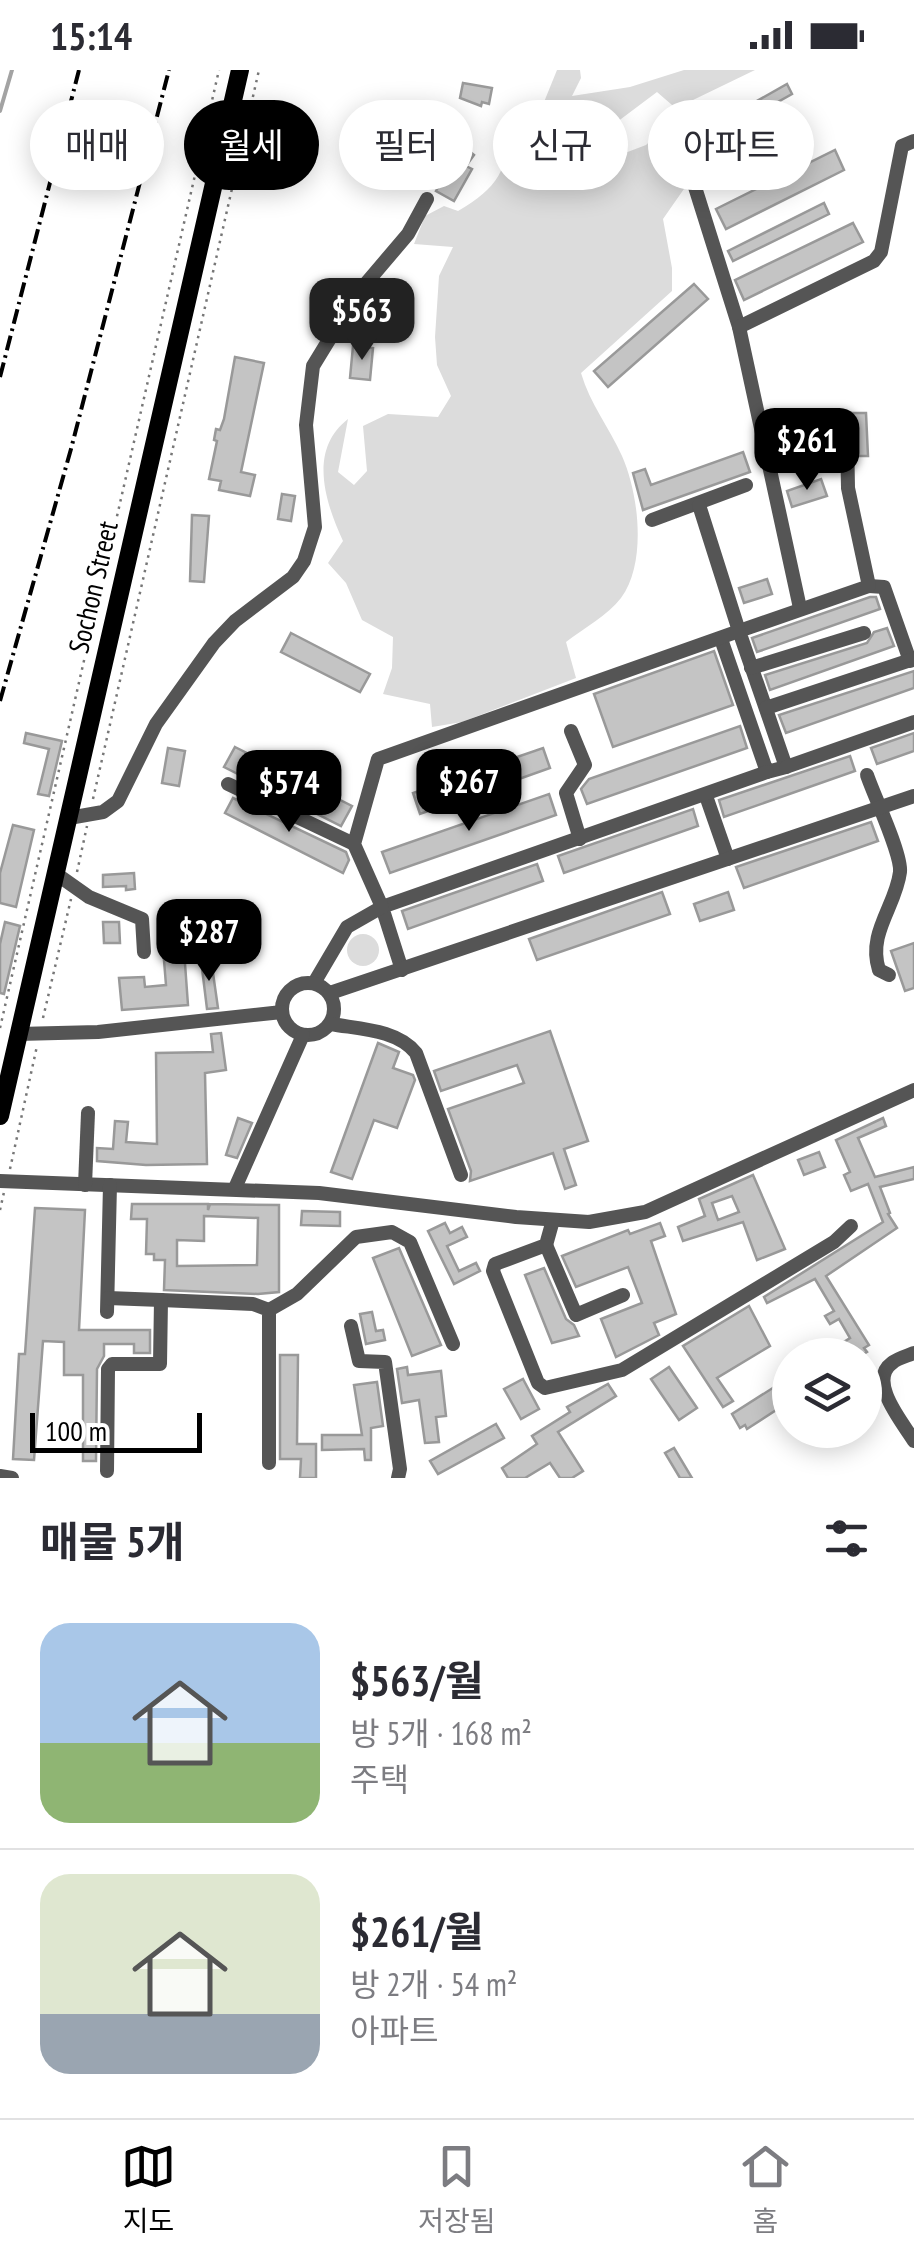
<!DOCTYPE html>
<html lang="ko">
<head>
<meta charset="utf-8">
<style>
	:root { --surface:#fff; --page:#f7f7f7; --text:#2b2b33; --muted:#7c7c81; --line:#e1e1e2; --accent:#000 }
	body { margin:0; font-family:"PT Sans Narrow","Noto Sans KR",sans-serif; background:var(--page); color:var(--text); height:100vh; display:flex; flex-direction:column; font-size:38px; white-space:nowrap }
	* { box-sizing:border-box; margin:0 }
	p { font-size:32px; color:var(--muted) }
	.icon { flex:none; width:55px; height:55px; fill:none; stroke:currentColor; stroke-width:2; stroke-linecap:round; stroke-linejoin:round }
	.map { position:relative; height:1408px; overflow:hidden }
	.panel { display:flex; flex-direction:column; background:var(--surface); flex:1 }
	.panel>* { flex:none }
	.top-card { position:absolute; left:30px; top:30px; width:855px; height:90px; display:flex; gap:20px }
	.fabs { position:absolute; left:772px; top:1268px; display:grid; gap:20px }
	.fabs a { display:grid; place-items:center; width:110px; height:110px; border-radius:50%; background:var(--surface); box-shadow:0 5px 25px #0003; font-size:50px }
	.scale { position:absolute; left:30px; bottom:25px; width:172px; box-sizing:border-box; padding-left:10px; border:5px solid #000; border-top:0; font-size:28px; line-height:35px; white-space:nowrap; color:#000; -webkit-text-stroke:8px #fff; paint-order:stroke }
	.price { position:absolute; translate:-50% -85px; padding:0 22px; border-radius:20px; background:var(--accent); color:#fff; font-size:32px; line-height:65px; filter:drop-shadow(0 2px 5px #0008) }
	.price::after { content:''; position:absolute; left:50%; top:60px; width:30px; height:22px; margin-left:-15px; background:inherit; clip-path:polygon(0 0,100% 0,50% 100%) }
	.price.current { background:#222; color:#fff }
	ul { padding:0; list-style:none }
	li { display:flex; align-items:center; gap:30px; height:250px; padding:0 40px }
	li+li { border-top:2px solid var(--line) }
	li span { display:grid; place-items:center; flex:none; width:280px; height:200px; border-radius:30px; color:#555 }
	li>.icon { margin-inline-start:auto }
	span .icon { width:120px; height:120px; fill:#fffc; stroke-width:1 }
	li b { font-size:42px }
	h2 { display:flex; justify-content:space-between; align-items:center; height:120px; padding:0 40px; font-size:42px }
	.pill { padding:0 35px; border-radius:45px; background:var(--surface); box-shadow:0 5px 25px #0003; font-size:35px; line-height:90px }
	.pill.current { background:var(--accent); color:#fff }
	.status { display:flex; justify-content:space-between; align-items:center; height:70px; padding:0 50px; background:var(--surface); direction:ltr }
	.status svg { height:28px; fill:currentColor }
	.menu { display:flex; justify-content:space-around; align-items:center; height:140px; border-top:2px solid var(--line); background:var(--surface); font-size:28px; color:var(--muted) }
	.menu a { display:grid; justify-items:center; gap:5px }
	.menu .current { color:var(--accent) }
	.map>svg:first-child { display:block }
	.green { fill:#dcdcdc }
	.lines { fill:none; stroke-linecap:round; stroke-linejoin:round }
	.stream { stroke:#a3a3a3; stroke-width:4 }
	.building { fill:#c4c4c4; stroke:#999; stroke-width:2.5; fill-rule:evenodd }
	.path { stroke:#777; stroke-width:2.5; stroke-dasharray:2.5 5; stroke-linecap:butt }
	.minor { stroke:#555; stroke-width:14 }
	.major { stroke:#000; stroke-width:18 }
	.rail { stroke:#000; stroke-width:4; stroke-dasharray:15 5 2.5 5; stroke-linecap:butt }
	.labels { text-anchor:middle; stroke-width:10; stroke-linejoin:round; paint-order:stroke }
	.street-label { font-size:28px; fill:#000; stroke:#fff }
</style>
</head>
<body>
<div class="status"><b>15:14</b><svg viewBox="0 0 49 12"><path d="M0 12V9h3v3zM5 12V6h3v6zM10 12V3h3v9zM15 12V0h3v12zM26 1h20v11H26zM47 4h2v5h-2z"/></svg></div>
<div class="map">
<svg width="914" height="1408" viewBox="0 0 914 1408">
	<rect width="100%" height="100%" fill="#fff"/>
	<!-- green -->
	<g class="green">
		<path d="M557,0H580L581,8L572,26L630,17L684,0H755L693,30L672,35L657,22L613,55L612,73L617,86L646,75L676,46C682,65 681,93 686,116L663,149L672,198V221L581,303C590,334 609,357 622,386C639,424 647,493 621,528C608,545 583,559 566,572L576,608L462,652L432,657L430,634L383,624L392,598L393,567L362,550L346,513L328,493L343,471C325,432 308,380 348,349L338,402L354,415L367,401L363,356L388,344L438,347L451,326L437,295L435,267L439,206L453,177L414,174L425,146L444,136L458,141C500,116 509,99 508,49L544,32Z"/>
		<circle cx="363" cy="880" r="16"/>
	</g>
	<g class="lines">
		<!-- stream -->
		<path class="stream" d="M0,41L12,0"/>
	</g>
	<!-- building -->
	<g class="building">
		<path d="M463,13L492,18L489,34L482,32L481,36L460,28Z"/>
		<path d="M787,14L792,24L694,79L688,70Z"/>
		<path d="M803,55L808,65L714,118L708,108Z"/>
		<path d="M462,75L474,85L466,96L472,99L454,131L436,121Z"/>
		<path d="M835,80L844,100L726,159L716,139Z"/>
		<path d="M824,133L829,144L733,191L728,181Z"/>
		<path d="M853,153L863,172L744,230L735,210Z"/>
		<path d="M694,214L708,229L608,317L594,301Z"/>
		<path d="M353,276L373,278L370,310L350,308Z"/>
		<path d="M235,287L264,293L241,402L255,405L250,426L219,420L221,411L209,409L217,371L214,370L216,359L220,360L224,349Z"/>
		<path d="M853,343H866L868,386H858Z"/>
		<path d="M743,382L750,402L643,440L633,403L645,399L651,415Z"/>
		<path d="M821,409L827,426L792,437L787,421Z"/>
		<path d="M282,424L295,426L291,451L278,449Z"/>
		<path d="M192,445L209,446L204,512L190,511Z"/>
		<path d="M767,509L772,524L744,533L739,518Z"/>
		<path d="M870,527H876L880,539L757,582L752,568Z"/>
		<path d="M887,558L894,576L770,620L765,605L867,573L874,562Z"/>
		<path d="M291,563L370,604L360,622L281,582Z"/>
		<path d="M714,581L733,635L613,677L594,624Z"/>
		<path d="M914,601V618L786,663L779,645Z"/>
		<path d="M740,656L747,678L587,734L581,719L589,709Z"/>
		<path d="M26,663L62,671L49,726L38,724L49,679L24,673Z"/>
		<path d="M914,663V681L877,694L871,678Z"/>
		<path d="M235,677L352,736L341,756L224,697Z"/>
		<path d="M168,678L185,681L179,716L162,713Z"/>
		<path d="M543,678L550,698L420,744L413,723Z"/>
		<path d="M850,686L855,701L724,747L719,730Z"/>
		<path d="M549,724L556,745L390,803L382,782Z"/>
		<path d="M233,728L346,782L349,790L343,803L225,743Z"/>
		<path d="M693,739L698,756L564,803L558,786Z"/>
		<path d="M871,752L878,771L744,818L736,797Z"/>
		<path d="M13,755L34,760L16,837L0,833V803Z"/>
		<path d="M537,794L543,811L408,859L402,841Z"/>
		<path d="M134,803L135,819L126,820V816L103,817V805Z"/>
		<path d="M662,822L670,844L537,890L529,869Z"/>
		<path d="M728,822L734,840L700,851L694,834Z"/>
		<path d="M221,837L222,854L197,855V838Z"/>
		<path d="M5,852L20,856L4,924L0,923V874Z"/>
		<path d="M103,852H119L120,873H104Z"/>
		<path d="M182,852L188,935L122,940L119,908L144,907L145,917L166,915L161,853Z"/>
		<path d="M914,873V918L905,921L891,881Z"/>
		<path d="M211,889L218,938L207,939L201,890Z"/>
		<path d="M550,961L588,1071L564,1079L576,1115L565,1119L553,1083L470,1111L471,1101L448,1039L524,1013L517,995L441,1021L434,1001Z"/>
		<path d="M221,963L226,1000L205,1003L207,1094L146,1095L97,1091V1078L113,1079L115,1051L128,1052L126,1072L157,1074L156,983L213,982L211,964Z"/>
		<path d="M378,973L399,982L393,998L413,1005L415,1010L397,1058L374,1050L352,1109L331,1102Z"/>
		<path d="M238,1048L252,1053L237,1088L226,1085Z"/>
		<path d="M883,1048L886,1056L858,1068L875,1107L914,1097V1109L880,1117L890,1143L888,1144L897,1158L826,1206L869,1275L864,1278L867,1282L862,1285H823L850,1268L839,1249L830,1254L825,1246L834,1241L815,1209L767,1233L764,1227L883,1152L868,1114L851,1121L844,1105L850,1102L836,1070Z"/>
		<path d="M819,1082L825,1097L804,1105L798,1090Z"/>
		<path d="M753,1105L785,1179L757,1190L743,1152L683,1171L678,1157L705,1146L699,1129ZM732,1126L739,1142L718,1150L712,1133Z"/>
		<path d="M132,1134H208V1140L210,1134L279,1135V1222L258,1224L164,1220L165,1190H154V1184H146L147,1149H131ZM204,1146L258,1148L257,1195L177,1196V1170L204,1171Z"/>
		<path d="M35,1138L85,1140L79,1260H150V1283H134V1274H104V1286L97,1299L96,1391H83V1305H64V1272L43,1271L34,1390L13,1389L19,1284H25Z"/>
		<path d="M302,1141L340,1142V1156L301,1155Z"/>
		<path d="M445,1153L450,1163L462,1157L467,1167L447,1176L459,1201L476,1193L480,1201L454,1214L428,1161Z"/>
		<path d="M660,1153L665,1166L651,1171L676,1244L654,1253L659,1265L616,1287L601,1249L642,1233L628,1197L576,1217L562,1186L628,1160L630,1164Z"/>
		<path d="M399,1178L441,1275L412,1286L373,1188Z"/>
		<path d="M544,1198L566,1249L574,1255L579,1266L552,1273L525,1205Z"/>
		<path d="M749,1236L770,1276L717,1308L733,1331L723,1337L683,1276Z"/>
		<path d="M372,1242L376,1261L383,1260L385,1270L366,1274L360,1244Z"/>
		<path d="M280,1285H298L297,1374H316V1408H300L301,1389H280Z"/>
		<path d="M407,1297L408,1305L441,1301L446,1346L436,1347L439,1372L425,1373L419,1330L402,1333L397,1299Z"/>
		<path d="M669,1297L697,1338L679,1350L651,1309Z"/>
		<path d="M790,1307V1331L747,1359L745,1355L740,1358L732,1344Z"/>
		<path d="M523,1309L539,1339L521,1349L504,1319Z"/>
		<path d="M377,1312L383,1356L371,1358V1390H365L364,1379L322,1380V1365H362L354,1315Z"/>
		<path d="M608,1314L616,1326L558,1362L583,1401L572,1408H560L550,1393L525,1408H508L502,1398L537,1374L532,1366L570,1342L567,1337Z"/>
		<path d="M496,1354L504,1368L438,1404L430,1391Z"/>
		<path d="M674,1378L692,1408H680L665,1383Z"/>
	</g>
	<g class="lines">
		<!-- path -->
		<g class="path">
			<path d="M93,729L259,0"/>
			<path d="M77,802L87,756"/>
			<path d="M43,948L71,829"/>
			<path d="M0,958L219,0"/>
			<path d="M10,1099L37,976"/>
			<path d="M0,1140L4,1122"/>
		</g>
		<!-- minor -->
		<g class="minor">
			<path d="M683,79L739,257L800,538"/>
			<path d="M739,257L874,191L881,182L902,76L914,71"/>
			<path d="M652,450L746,415"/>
			<path d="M869,516L884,517L910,591"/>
			<path d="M721,569L767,702L786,697L739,561L869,516L848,418L847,363"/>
			<path d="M751,598L864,563"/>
			<path d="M766,638L914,589"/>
			<path d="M571,661L585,695L566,723L580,769"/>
			<path d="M786,697L914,652"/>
			<path d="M867,705C874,726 902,784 900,802C896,836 867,863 879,900L889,905"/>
			<path d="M228,714L354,774"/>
			<path d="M706,726L728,789"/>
			<path d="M69,748L103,742L118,731L156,654L214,573L235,551L293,507L304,491L315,457L306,355L313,296L357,224L408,164L427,129"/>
			<path d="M55,803L89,827L142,849L144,882"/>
			<path d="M402,900L382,837L767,702"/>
			<path d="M314,913L347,857L382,837L354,774L378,689L739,561L699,435"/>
			<circle cx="308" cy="939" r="26"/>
			<path d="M330,923L914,726"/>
			<path d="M331,954C358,959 397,959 416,983L461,1105"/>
			<path d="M18,964L98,962L282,942"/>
			<path d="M0,1111L319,1123L516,1147L589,1152L645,1142L914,1020"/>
			<path d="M85,1115L88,1043"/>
			<path d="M235,1118L303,965"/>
			<path d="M553,1150L546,1175L495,1194L493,1201L538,1313L545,1318L622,1300L834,1172L851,1156"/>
			<path d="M546,1175L576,1245L623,1225"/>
			<path d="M161,1230L253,1234L269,1240V1393"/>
			<path d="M269,1240L297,1224L356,1167L392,1162L410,1172L453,1274"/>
			<path d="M107,1242L110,1115"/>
			<path d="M351,1256L359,1291L385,1292L400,1399L398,1408"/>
			<path d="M914,1283C907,1286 898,1288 892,1293C867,1311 903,1353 914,1371"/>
			<path d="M107,1401L108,1299L112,1294H160L161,1230L108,1228"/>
			<path d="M0,1406L12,1408"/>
		</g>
		<!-- major -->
		<path class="major" d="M0,1046L240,0"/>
		<!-- rail -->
		<g class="rail">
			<path d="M0,307L79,0"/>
			<path d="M0,631L71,379L169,0"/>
		</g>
	</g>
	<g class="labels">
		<!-- street labels -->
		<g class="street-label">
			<text transform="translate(93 517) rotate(-77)" y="10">Sochon Street</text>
		</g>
	</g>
</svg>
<div class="fabs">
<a><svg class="icon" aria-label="layers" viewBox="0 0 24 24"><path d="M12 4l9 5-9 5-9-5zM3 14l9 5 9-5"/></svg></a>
</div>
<div class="scale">100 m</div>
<b class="price current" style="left:362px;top:293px">$563</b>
<b class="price" style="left:807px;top:423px">$261</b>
<b class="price" style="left:469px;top:764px">$267</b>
<b class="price" style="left:289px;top:765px">$574</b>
<b class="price" style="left:209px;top:914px">$287</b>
<div class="top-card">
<a class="pill">매매</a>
<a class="pill current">월세</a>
<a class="pill">필터</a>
<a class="pill">신규</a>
<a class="pill">아파트</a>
</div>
</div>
<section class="panel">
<h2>매물 5개<svg class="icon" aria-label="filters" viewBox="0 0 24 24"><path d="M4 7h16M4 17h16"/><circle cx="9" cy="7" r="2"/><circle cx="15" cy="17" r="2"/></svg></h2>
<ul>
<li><span style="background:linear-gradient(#a9c7e8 60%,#8fb573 0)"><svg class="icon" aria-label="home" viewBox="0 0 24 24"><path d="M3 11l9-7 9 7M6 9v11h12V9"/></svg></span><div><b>$563/월</b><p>방 5개 · 168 m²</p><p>주택</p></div></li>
<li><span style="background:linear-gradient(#dfe7d0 70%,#9aa5b1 0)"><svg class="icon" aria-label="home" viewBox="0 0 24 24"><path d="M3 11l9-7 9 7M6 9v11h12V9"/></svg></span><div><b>$261/월</b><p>방 2개 · 54 m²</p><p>아파트</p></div></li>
</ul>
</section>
<nav class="menu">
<a class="current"><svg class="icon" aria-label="map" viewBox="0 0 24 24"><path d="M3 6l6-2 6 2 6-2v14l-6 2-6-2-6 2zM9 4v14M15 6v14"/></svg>지도</a>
<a><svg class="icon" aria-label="saved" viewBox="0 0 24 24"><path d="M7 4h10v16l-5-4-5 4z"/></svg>저장됨</a>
<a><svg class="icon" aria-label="home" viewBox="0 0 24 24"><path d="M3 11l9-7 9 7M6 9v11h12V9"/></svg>홈</a>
</nav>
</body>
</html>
